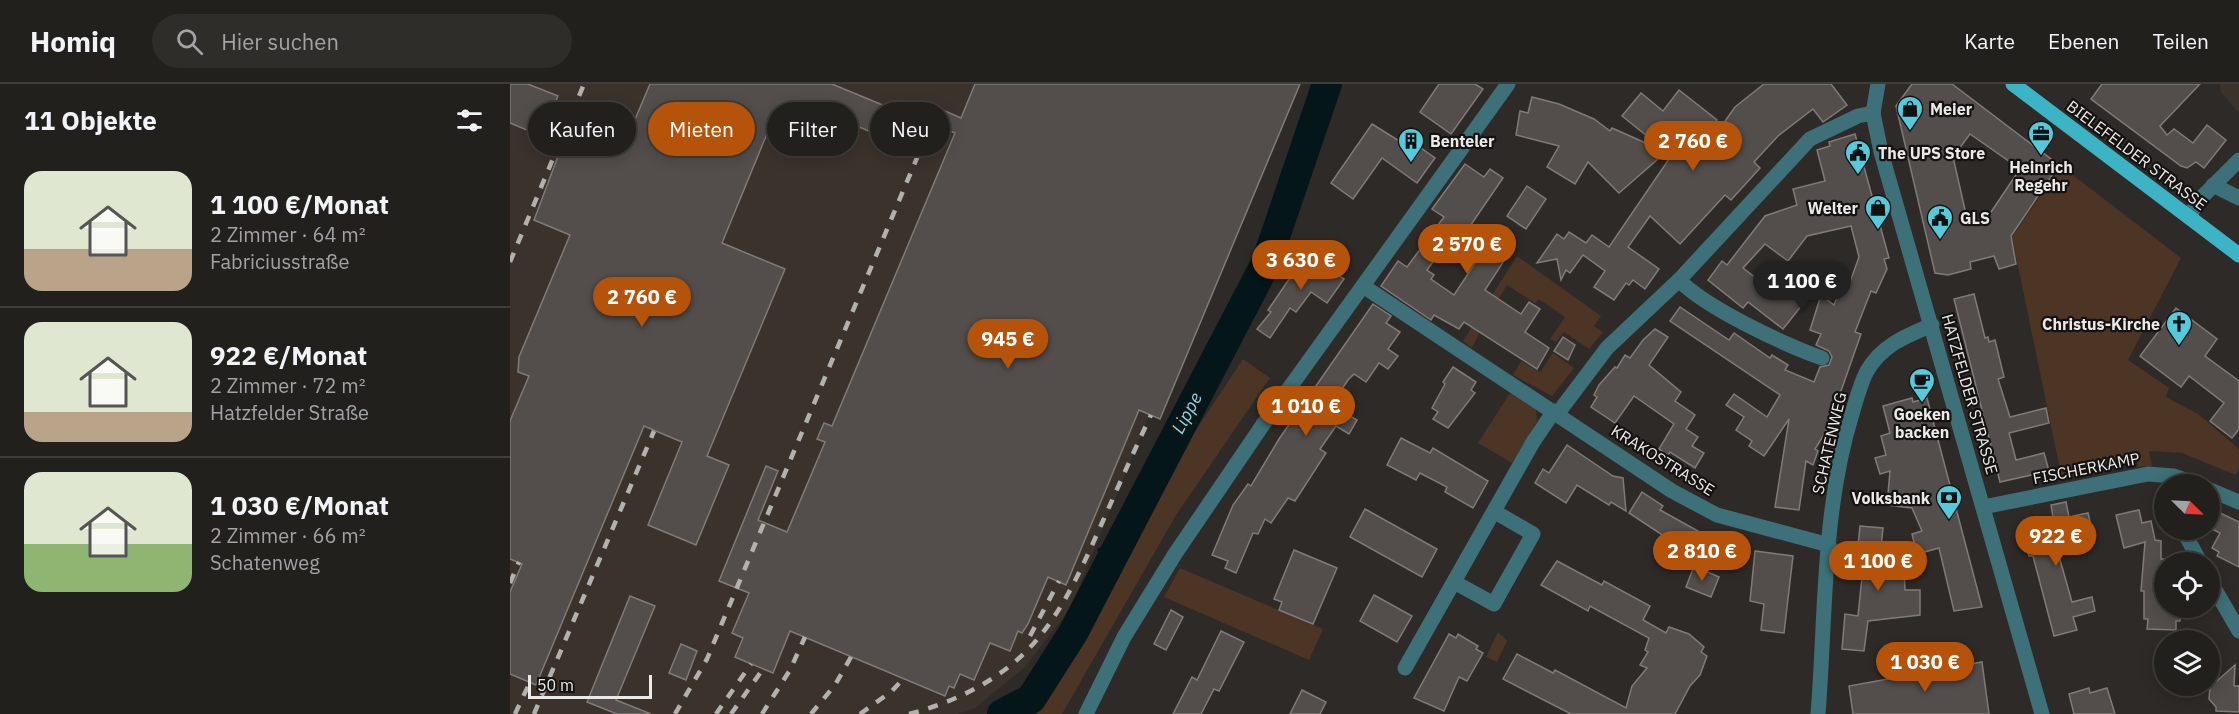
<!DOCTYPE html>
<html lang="de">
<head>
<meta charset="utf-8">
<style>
	:root { --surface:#22201d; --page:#2e2d2a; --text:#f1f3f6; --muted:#a2a3a4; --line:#3f3e3b; --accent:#b45309 }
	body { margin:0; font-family:"IBM Plex Sans",sans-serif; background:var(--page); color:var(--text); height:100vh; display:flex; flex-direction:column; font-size:22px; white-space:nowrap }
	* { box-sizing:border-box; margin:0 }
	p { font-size:20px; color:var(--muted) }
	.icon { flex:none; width:33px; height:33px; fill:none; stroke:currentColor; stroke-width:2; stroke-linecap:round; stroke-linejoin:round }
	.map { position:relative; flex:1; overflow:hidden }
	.side { display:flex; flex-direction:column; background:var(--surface); width:510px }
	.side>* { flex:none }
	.banner { position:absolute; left:18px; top:18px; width:570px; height:54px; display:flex; gap:12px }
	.needle { width:39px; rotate:114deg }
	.fabs { position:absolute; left:1644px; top:390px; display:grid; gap:12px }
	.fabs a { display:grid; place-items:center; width:66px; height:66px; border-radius:50%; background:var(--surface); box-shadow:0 3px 15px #0003,0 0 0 2px var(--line); font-size:30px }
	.scale { position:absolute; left:18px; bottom:15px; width:124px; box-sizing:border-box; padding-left:6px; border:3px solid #eceae8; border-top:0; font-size:16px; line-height:21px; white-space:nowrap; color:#eceae8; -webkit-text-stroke:4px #141311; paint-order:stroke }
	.price { position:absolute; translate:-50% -51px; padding:0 14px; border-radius:21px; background:var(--accent); color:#fff; font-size:20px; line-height:39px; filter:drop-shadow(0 2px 3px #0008) }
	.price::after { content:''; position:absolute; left:50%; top:36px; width:18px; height:14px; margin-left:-9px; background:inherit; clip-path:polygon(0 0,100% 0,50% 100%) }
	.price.active { background:#222; color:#fff }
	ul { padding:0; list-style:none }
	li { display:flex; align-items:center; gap:18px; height:150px; padding:0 24px }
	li+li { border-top:2px solid var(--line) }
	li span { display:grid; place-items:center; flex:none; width:168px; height:120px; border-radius:18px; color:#555 }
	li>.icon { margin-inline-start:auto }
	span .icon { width:72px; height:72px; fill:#fffc; stroke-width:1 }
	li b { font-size:26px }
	h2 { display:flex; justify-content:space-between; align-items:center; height:72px; padding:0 24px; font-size:26px }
	.tag { padding:0 21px; border-radius:27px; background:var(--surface); box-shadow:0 3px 15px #0003,0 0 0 2px var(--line); font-size:21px; line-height:54px }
	.tag.active { background:var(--accent); color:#fff }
	header { display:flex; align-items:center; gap:36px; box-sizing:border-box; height:84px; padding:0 30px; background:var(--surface); border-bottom:2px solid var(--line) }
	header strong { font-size:28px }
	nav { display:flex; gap:33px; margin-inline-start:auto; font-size:21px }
	.search { width:420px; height:54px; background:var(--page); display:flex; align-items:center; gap:15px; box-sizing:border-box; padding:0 21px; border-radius:33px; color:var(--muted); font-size:22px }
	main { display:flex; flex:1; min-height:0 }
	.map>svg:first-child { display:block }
	.built { fill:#3b322b }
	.green { fill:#4c3524 }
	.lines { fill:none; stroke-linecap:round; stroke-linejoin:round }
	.stream { stroke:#041619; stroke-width:5 }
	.river { stroke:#041619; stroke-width:30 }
	.building { fill:#534e4b; stroke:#807b78; stroke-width:1.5; fill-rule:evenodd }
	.minor { stroke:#3d7078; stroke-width:15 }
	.major { stroke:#3db4c6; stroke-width:15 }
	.rail { stroke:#b3b1ae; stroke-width:4.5; stroke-dasharray:10 10; stroke-linecap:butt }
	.labels { text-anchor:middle; stroke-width:4.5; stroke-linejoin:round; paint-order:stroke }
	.poi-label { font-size:16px; font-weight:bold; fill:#eceae8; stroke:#141311; text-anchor:start }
	.street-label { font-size:16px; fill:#eceae8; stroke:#141311 }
	.water-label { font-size:18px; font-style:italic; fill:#79dbeb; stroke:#141311 }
</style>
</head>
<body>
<header>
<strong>Homiq</strong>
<div class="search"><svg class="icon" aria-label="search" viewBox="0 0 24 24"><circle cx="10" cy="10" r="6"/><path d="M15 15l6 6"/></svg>Hier suchen</div>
<nav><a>Karte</a><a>Ebenen</a><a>Teilen</a></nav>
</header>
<main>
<section class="side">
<h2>11 Objekte<svg class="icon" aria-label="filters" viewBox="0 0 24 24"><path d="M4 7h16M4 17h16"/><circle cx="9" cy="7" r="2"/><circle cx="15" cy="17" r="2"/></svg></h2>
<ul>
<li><span style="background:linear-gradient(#dfe7d0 65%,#b9a48a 0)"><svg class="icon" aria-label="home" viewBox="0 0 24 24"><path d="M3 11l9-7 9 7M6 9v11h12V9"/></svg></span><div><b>1 100 €/Monat</b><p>2 Zimmer · 64 m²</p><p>Fabriciusstraße</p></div></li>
<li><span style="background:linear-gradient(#dfe7d0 75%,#b9a48a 0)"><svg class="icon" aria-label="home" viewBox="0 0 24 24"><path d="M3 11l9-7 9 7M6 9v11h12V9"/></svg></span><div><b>922 €/Monat</b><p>2 Zimmer · 72 m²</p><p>Hatzfelder Straße</p></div></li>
<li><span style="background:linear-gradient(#dfe7d0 60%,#8fb573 0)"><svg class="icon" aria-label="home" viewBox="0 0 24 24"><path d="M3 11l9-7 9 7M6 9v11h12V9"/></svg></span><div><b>1 030 €/Monat</b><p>2 Zimmer · 66 m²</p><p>Schatenweg</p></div></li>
</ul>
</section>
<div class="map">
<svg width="1729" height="630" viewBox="0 0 1729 630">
	<rect width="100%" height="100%" fill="#2e2a27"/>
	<!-- built -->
	<g class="built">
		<path d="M0,0H775L560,525L514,584L465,624L447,630H0Z"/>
		<path d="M1710,0H1729V29L1711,8Z"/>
	</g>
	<!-- green -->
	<g class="green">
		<path d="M1551,82L1671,174L1618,276L1659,304L1656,313L1688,330L1729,365V384L1726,391L1672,369L1639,367L1642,382L1628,383L1627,375L1576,382L1578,390L1552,395L1502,153Z"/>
		<path d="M1007,172L1091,232L1084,242L1093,248L1079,265L1054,248L1046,258L1040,255L1055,233L1029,215L1025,219L997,201L977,233L962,264L953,257Z"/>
		<path d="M1043,269L1064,284L1042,312L1003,291L1011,277L1030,288Z"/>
		<path d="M733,275L760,294L666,431L552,630H519L549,597L672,367Z"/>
		<path d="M1000,309L1026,325L1027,337L1002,379L968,359Z"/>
		<path d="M670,484L813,545L799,576L654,513Z"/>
		<path d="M988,548L997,557L987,578L976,573Z"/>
	</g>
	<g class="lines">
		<!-- stream -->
		<path class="stream" d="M590,466L604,467"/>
		<!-- river -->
		<path class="river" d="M492,630L521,615L563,549L756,179L817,0"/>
	</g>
	<!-- building -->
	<g class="building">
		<path d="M0,0H18L48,12L31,52L0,39Z"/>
		<path d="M140,0H322L404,34L392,61L316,29L311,41L268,23L212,159L275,185L197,372L219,381L186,461L138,441L172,358L134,342L26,601L0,590V508L12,480L0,475V337L19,292L8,288L9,273L60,151L24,136L53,59L87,72L93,58L112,66Z"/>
		<path d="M465,0H790L650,335L629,326L556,501L538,493L518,540L512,549L508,547L500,567L480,559L464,596L450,590L444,604L439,602L435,612L280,547L263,589L225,573L233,554L222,549L239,509L209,497L256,382L268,387L248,436L277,448L315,358L307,355L314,339L322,342L445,49L428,42L435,27L451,34Z"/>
		<path d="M929,0H965L973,5L941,50L910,28Z"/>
		<path d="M1254,0H1321L1337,21L1313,38L1303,25L1268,52L1244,78L1250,84L1221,116L1215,111L1170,160L1140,132L1118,163L1149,185L1135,205L1123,196L1119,201L1116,199L1104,216L1084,203L1095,187L1073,171L1060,189L1056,186L1051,196L1047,175L1027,179L1047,150L1054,155L1059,148L1076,159L1082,151L1099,163L1170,59L1168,58L1157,68L1112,32L1131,9L1153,27L1169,6L1207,36L1193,57L1212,75L1230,55L1213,40L1225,23Z"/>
		<path d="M1402,0H1442L1549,81L1501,152L1506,180L1489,185L1484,172L1460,178L1461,185L1438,191L1425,189L1386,22ZM1460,50L1510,85L1477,134L1458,139L1443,73Z"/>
		<path d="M1592,0H1690L1650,42L1657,51L1664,45L1683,59L1697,41L1716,56L1694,84L1686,78L1677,84L1671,82L1581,15Z"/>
		<path d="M1022,13L1049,20L1084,35L1100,47L1102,44L1156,68L1109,109L1078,78L1065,100L1037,83L1049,62L1006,51L1010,27L1018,29Z"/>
		<path d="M862,40L905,67L908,62L925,74L907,99L872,74L843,115L821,99Z"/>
		<path d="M1345,50L1379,174L1374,175L1377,185L1366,209L1361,207L1345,248L1351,250L1318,344L1305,365L1308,367L1303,381L1296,377L1289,426L1265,423L1279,335L1254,372L1239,362L1242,357L1226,346L1234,333L1216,321L1224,310L1257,333L1270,311L1160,237L1170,223L1219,256L1224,249L1260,274L1262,271L1278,281L1275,286L1304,298L1310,283L1319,281L1322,273L1319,267L1306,261L1311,250L1300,246L1311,211L1324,221L1334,195L1340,198L1349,173L1341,142L1297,152L1278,177L1255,160L1233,184L1273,215L1289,194L1304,206L1273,245L1238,218L1233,224L1198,196L1212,177L1217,181L1255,132L1287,121L1283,105L1315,97L1307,66L1320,62L1319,58Z"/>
		<path d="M955,80L974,93L980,85L993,94L956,148L948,143L917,186L924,191L921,195L944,211L982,154L1001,166L975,206L1011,230L1019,218L1030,225L1015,248L1039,264L1027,285L954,238L949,245L924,231L921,236L871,202L888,177L897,183L934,133L922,125Z"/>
		<path d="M1017,102L1036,115L1016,145L997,132Z"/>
		<path d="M797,169L834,195L817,219L801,208L786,228L780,224L760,254L747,245L761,228L758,226Z"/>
		<path d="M1464,210L1475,254L1478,253L1479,258L1485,256L1494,293L1488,295L1500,333L1536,324L1539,339L1499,349L1506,376L1534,369L1539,387L1490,398L1444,215Z"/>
		<path d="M863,220L881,232L876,239L890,248L878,265L888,272L878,285L869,279L856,298L844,290L838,296L821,321L847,336L839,350L826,342L810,365L816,369L785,417L778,414L761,439L755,435L748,450L743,449L726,489L715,484L718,477L702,471L723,421L738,400L741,402L769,355Z"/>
		<path d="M1666,224L1707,255L1695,272L1729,297V345L1722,354L1700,337L1714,319L1679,292L1671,303L1630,272Z"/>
		<path d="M1145,245L1158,253L1139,281L1171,308L1165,317L1185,331L1176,345L1188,353L1182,362L1194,369L1185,384L1160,368L1158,371L1149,365L1164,340L1124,312L1105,339L1081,323L1087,313L1084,311L1089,301L1105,283L1107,284L1115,271L1120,274L1133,256Z"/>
		<path d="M1053,253L1065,261L1058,276L1044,267Z"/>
		<path d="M943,283L966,298L961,306L965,309L938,344L923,335L928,328L922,324L935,300L933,298Z"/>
		<path d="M1402,314L1403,318L1417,314L1472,523L1444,527L1429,464L1407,470L1402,450L1412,447L1402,424L1377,421L1380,387L1370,390L1365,374L1376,371L1371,352L1380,349L1373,322Z"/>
		<path d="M891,354L920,369L923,364L978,397L963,424L935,408L937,403L910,389L906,396L877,381Z"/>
		<path d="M1057,361L1103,392L1113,394L1116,427L1101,418L1099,421L1067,401L1056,419L1025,399L1033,385L1039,389Z"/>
		<path d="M1132,408L1153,422L1150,426L1188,447L1170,478L1147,465L1154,452L1119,429Z"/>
		<path d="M1556,418L1559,433L1578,429L1581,442L1543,451L1562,518L1582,513L1585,527L1563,533L1567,546L1544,552L1523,472H1519L1511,442L1543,433L1541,421Z"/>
		<path d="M1700,424L1729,438V483L1707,472L1709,468L1702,464L1710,449L1700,444Z"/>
		<path d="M855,425L927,465L912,493L840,453Z"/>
		<path d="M1629,426L1632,439L1641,437L1645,456L1651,457V475H1654V524H1671L1670,537H1666V546L1637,545L1638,535H1634V507H1631L1635,458L1614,464L1606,431Z"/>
		<path d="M1350,442L1373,444L1369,482L1394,484L1395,506H1410V531L1358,537L1354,567L1332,565L1335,530L1348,532L1354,473L1347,472Z"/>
		<path d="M784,466L827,484L803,540L769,526L772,518L764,515Z"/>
		<path d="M1245,467L1283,472L1274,549L1251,546L1254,520L1240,517Z"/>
		<path d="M1047,477L1092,501L1094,497L1140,522L1133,536L1156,549L1159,543L1179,550L1194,563L1191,568L1197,572L1190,591L1180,602L1165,630H1061L993,595L1007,570L1043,589L1045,586L1116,624L1122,602L1137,584L1130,581L1138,568L1135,566L1139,554L1080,522L1078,527L1031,501Z"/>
		<path d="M1184,482L1209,493L1201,513L1176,503Z"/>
		<path d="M864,511L902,532L887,558L850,537Z"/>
		<path d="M120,512L145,522L106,616L141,630H107L77,618Z"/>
		<path d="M661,526L673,533L656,566L644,560Z"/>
		<path d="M711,547L734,558L709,607L704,605L691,630H663L682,593L687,596Z"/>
		<path d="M939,550L946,554L948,550L968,562L966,565L973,569L957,597L949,593L934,627L904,614Z"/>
		<path d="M171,560L187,567L176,596L159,589Z"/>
		<path d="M1472,578L1479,630H1343L1339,602Z"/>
		<path d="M1725,581L1724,602H1729V628L1706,627V623L1699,615L1700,603Z"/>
		<path d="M1579,604L1580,609L1597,604L1605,630H1564L1559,610Z"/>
		<path d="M792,606L816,618L810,630H780Z"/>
	</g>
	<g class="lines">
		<!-- minor -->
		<g class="minor">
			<path d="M1368,0L1363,29L1371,68L1532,630"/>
			<path d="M1703,101L1729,114"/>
			<path d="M1679,132L1691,114L1729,76"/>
			<path d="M1169,196C1196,224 1275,261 1312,274"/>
			<path d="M853,202L1162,407L1207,431L1319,461"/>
			<path d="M1048,329L1097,264L1169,196L1300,55L1348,32L1363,29"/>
			<path d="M1700,406L1729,418"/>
			<path d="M1473,423L1638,390L1664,392L1686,400"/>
			<path d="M1673,446L1690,478"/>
			<path d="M1700,497L1729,547"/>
			<path d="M944,498L984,520L986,516L1023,450L985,428"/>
			<path d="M895,584L1023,358L1044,327"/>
			<path d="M576,630L614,553L665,470L752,342L998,0"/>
			<path d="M1308,630C1316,530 1312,427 1342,330C1346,317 1350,300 1357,287C1372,261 1396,252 1422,241"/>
		</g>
		<!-- major -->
		<path class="major" d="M1503,0L1729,171"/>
		<!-- rail -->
		<g class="rail">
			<path d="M0,178L74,0"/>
			<path d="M0,499L9,478"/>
			<path d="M520,552L549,497"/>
			<path d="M5,630L20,598"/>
			<path d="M24,630L144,347"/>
			<path d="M165,630L197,575L427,26"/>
			<path d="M206,630L241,580"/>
			<path d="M221,630L253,585"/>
			<path d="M252,630L280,586L295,553"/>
			<path d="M301,630L325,601L341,573"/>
			<path d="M350,630L382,607L393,595"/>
			<path d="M399,630C437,620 471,605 501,581C546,545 569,490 592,439C608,403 624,367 641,331"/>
		</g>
	</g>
	<!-- icons -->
	<defs>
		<symbol id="shop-pin" viewBox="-11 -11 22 30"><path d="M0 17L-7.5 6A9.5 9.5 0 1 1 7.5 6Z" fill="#54cadd" stroke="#141311"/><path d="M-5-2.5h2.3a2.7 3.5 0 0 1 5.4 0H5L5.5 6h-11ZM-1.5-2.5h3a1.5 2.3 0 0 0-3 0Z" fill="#111"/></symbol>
		<symbol id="office-pin" viewBox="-11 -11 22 30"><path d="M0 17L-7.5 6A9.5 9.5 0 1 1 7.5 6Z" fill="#54cadd" stroke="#141311"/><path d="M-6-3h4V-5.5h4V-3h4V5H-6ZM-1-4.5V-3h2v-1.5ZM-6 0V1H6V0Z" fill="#111"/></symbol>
		<symbol id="building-pin" viewBox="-11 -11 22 30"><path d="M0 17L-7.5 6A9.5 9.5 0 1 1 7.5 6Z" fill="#54cadd" stroke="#141311"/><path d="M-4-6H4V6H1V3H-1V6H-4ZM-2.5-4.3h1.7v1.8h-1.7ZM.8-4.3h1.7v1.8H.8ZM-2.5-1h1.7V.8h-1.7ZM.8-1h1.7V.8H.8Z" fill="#111"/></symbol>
		<symbol id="civic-pin" viewBox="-11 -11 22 30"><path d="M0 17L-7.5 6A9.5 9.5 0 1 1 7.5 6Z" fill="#54cadd" stroke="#141311"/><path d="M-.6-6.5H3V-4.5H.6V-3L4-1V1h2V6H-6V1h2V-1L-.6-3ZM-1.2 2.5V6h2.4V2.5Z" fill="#111"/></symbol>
		<symbol id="church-pin" viewBox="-11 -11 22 30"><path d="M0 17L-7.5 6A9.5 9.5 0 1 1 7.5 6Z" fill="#54cadd" stroke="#141311"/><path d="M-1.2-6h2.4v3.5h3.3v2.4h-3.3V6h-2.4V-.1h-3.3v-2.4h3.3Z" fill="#111"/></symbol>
		<symbol id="cafe-pin" viewBox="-11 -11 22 30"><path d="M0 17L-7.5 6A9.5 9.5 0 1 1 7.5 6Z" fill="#54cadd" stroke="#141311"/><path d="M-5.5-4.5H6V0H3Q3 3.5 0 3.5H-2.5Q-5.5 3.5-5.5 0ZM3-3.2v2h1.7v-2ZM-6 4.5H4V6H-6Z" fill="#111"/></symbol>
		<symbol id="bank-pin" viewBox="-11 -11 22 30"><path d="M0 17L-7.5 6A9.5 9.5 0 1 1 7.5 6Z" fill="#54cadd" stroke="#141311"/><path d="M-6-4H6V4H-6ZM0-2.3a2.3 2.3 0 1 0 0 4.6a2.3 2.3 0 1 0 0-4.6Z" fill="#111"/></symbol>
	</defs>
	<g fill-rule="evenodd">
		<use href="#shop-pin" x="1385" y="10" width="30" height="40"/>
		<use href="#office-pin" x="1516" y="35" width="30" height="40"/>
		<use href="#building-pin" x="886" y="42" width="30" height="40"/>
		<use href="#civic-pin" x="1333" y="54" width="30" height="40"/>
		<use href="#shop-pin" x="1353" y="109" width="30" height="40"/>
		<use href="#civic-pin" x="1415" y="119" width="30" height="40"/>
		<use href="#church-pin" x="1654" y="225" width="30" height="40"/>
		<use href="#cafe-pin" x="1397" y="282" width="30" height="40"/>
		<use href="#bank-pin" x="1424" y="399" width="30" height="40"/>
	</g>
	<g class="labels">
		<!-- poi labels -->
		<g class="poi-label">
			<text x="1420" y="31">Meier</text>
			<text x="920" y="63">Benteler</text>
			<text x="1368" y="75">The UPS Store</text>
			<text x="1531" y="89" text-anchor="middle">Heinrich<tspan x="1531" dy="18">Regehr</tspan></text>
			<text x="1348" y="130" text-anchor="end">Welter</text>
			<text x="1450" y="140">GLS</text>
			<text x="1650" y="246" text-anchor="end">Christus-Kirche</text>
			<text x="1412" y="336" text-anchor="middle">Goeken<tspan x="1412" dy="18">backen</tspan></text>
			<text x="1420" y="420" text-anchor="end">Volksbank</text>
		</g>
		<!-- street labels -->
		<g class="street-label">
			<text transform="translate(1627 71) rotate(37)" y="6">BIELEFELDER STRASSE</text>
			<text transform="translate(1460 310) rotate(74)" y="6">HATZFELDER STRASSE</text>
			<text transform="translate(1319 359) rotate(-77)" y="6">SCHATENWEG</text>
			<text transform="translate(1153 376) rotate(32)" y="6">KRAKOSTRASSE</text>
			<text transform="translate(1576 384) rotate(-11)" y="6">FISCHERKAMP</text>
		</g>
		<!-- water labels -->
		<g class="water-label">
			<text transform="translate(677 329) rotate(-62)" y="6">Lippe</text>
		</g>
	</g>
</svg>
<div class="fabs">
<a><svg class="needle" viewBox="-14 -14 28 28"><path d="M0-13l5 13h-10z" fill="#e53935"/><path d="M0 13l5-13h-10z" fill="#a2a3a4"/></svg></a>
<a><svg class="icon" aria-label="locate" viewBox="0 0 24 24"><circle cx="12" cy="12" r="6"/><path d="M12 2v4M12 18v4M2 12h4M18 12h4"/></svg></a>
<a><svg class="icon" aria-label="layers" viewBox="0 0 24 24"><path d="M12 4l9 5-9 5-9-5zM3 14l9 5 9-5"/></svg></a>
</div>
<div class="scale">50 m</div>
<b class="price" style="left:1183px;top:88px">2 760 €</b>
<b class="price" style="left:957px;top:191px">2 570 €</b>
<b class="price" style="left:791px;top:207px">3 630 €</b>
<b class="price active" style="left:1292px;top:228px">1 100 €</b>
<b class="price" style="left:132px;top:244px">2 760 €</b>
<b class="price" style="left:498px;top:286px">945 €</b>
<b class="price" style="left:796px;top:353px">1 010 €</b>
<b class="price" style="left:1546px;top:483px">922 €</b>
<b class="price" style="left:1192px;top:498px">2 810 €</b>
<b class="price" style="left:1368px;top:508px">1 100 €</b>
<b class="price" style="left:1415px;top:609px">1 030 €</b>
<div class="banner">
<a class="tag">Kaufen</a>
<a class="tag active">Mieten</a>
<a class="tag">Filter</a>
<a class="tag">Neu</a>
</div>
</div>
</main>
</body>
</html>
